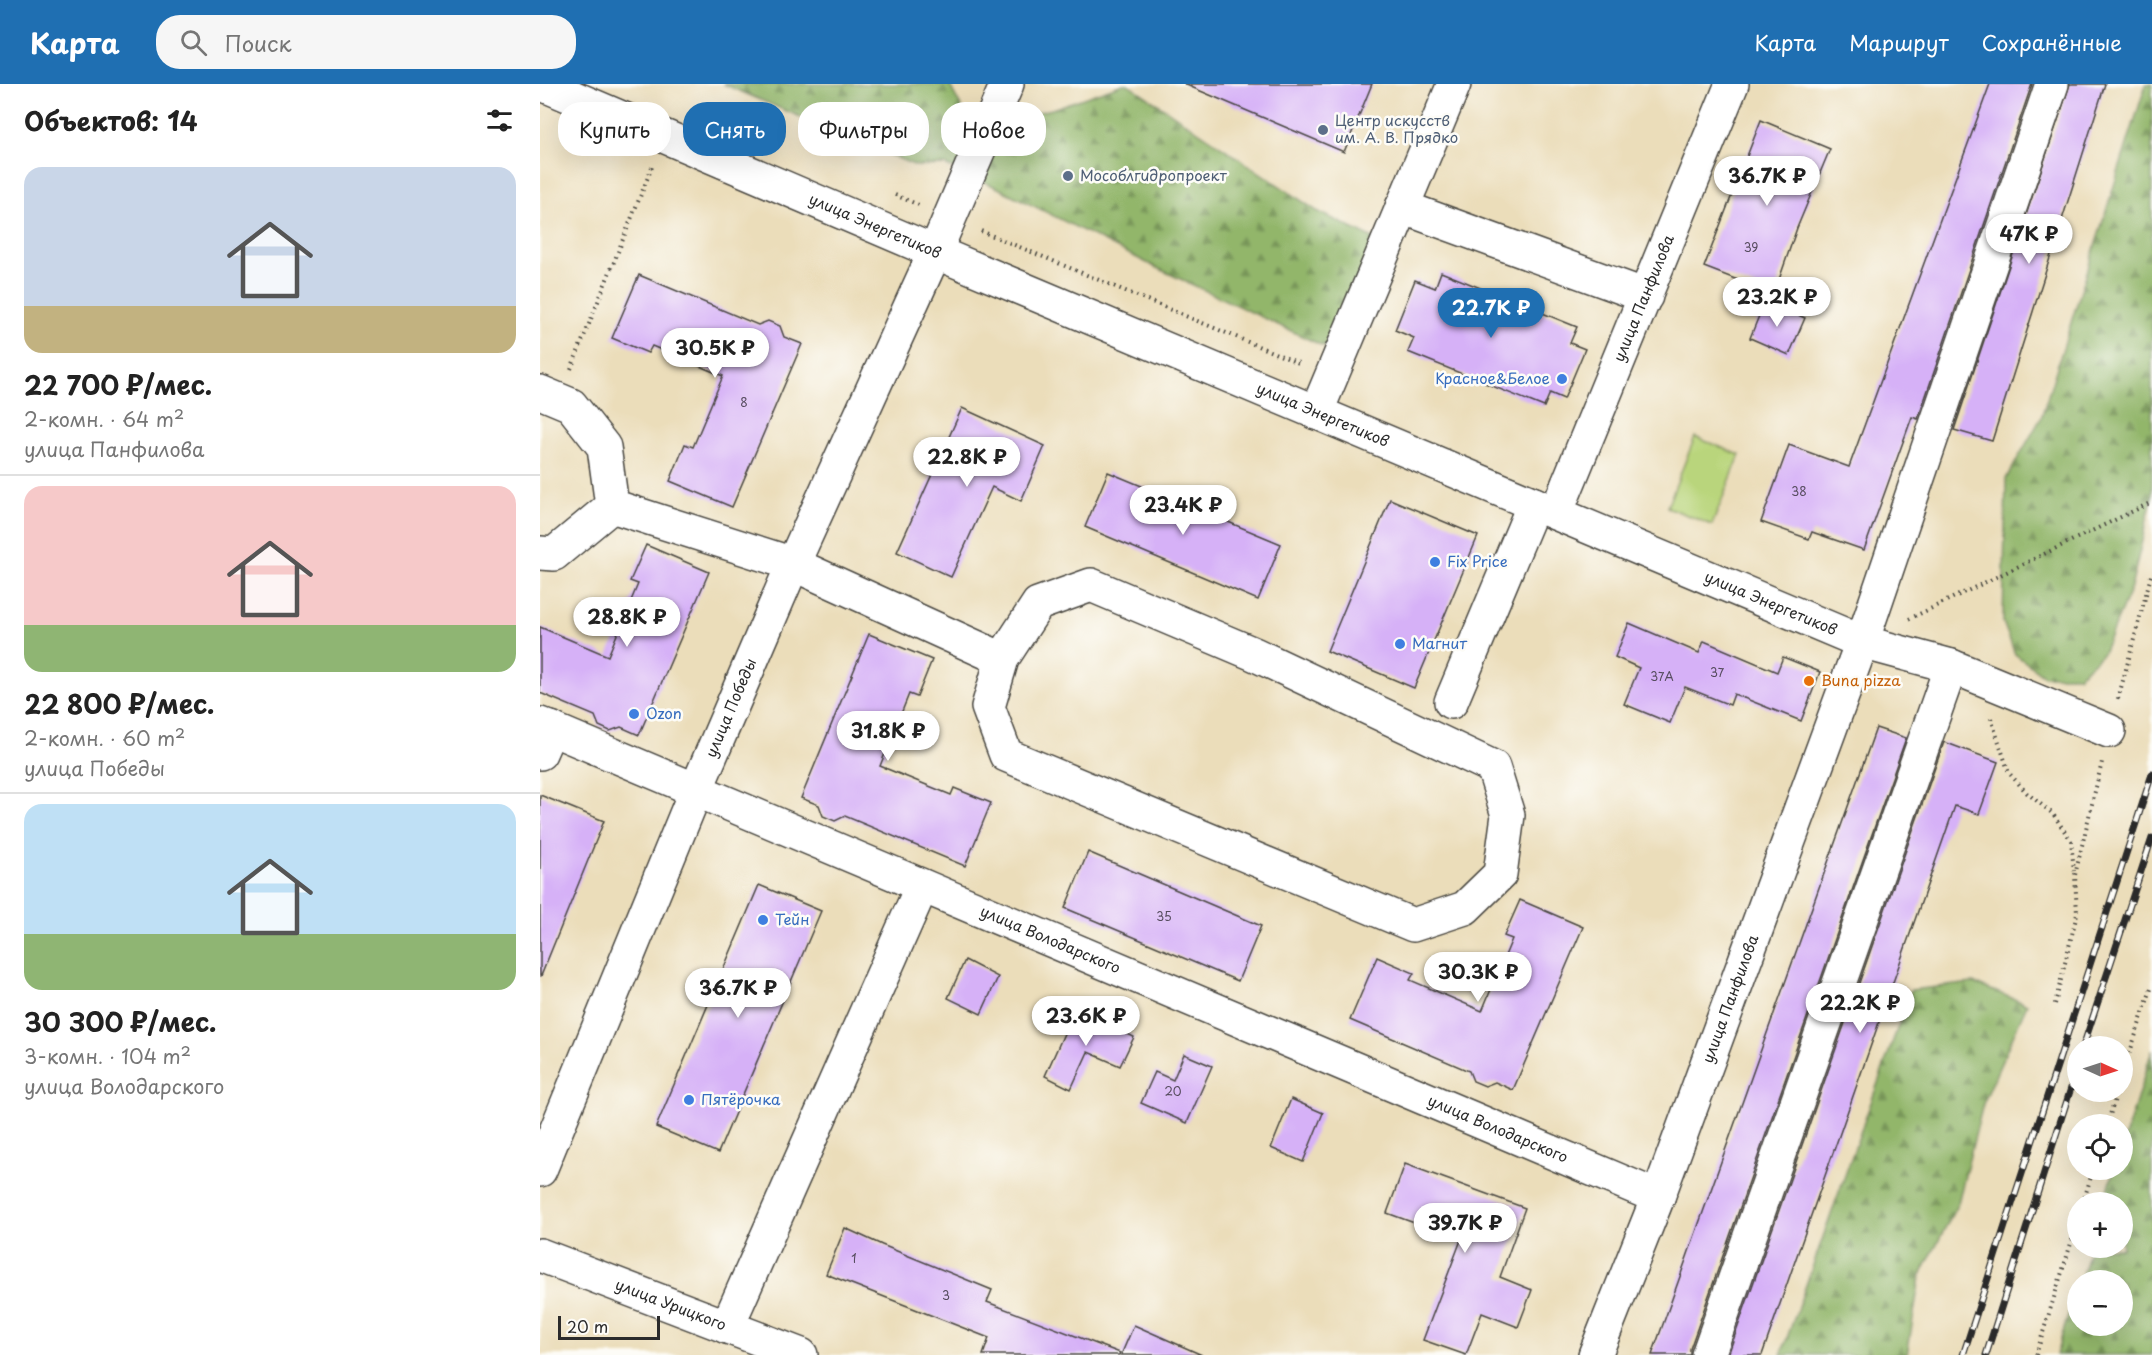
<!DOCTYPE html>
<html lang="ru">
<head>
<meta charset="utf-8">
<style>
	:root { --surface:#fff; --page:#f6f6f6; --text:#222; --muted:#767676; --line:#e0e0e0; --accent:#1f6fb2 }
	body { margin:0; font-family:"Playpen Sans",sans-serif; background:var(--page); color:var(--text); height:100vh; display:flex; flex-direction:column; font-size:22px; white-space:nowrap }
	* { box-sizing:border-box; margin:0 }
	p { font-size:20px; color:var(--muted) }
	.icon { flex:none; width:33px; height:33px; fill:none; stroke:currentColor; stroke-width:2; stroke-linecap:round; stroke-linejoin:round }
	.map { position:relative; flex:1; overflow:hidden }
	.sheet { display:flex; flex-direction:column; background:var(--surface); width:540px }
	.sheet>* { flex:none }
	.banner { position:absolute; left:18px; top:18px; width:570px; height:54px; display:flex; gap:12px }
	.needle { width:39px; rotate:93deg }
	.fabs { position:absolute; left:1527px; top:952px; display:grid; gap:12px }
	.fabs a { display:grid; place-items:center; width:66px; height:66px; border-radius:50%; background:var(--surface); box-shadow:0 6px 24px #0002; font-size:30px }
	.scale { position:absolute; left:18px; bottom:15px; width:102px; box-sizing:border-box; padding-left:6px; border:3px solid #2b2b2b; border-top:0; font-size:16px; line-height:21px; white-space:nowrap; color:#2b2b2b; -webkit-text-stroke:4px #fdfcf7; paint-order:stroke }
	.price { position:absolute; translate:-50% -51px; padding:0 14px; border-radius:21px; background:#fff; color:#222; font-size:20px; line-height:39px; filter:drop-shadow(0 2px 3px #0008) }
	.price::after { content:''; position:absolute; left:50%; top:36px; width:18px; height:14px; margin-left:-9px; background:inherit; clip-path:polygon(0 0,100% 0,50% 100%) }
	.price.selected { background:var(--accent); color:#fff }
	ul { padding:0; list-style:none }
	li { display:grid; align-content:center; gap:12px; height:318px; padding:0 24px }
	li+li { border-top:2px solid var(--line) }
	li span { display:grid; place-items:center; height:186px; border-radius:18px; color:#555 }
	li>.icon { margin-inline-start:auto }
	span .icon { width:108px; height:108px; fill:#fffc; stroke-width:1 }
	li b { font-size:26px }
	h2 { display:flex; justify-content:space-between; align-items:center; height:72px; padding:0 24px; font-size:26px }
	.tag { padding:0 21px; border-radius:24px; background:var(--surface); box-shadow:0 6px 24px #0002; font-size:21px; line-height:54px }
	.tag.selected { background:var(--accent); color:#fff }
	header { display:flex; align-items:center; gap:36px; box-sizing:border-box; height:84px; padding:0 30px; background:var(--accent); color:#fff }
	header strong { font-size:28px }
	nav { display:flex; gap:33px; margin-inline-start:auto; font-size:21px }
	.search { width:420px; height:54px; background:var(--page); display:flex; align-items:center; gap:15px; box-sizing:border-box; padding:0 21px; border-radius:24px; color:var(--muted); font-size:22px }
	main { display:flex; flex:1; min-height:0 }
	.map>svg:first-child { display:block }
	.green { fill:#b9d57b; stroke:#728053; stroke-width:1.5 }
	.forest { fill:url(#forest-firs); stroke:#5e704b; stroke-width:1.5 }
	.building { fill:#d6b1f7 }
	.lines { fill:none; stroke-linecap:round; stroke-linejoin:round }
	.minor-casing { stroke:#484640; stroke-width:36 }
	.path { stroke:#484640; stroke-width:4; stroke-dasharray:1.5 4.5; stroke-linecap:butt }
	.minor { stroke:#fff; stroke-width:33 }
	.rail-casing { stroke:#2b2b2b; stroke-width:7 }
	.rail { stroke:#fdfcf7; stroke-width:4.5; stroke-dasharray:14; stroke-linecap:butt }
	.service-dot { fill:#5c6f8a; stroke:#fdfcf7; stroke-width:2 }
	.shop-dot { fill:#3f7fe0; stroke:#fdfcf7; stroke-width:2 }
	.food-dot { fill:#e8710a; stroke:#fdfcf7; stroke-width:2 }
	.labels { text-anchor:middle; stroke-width:5; stroke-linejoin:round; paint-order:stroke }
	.number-label { font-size:12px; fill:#564c5e }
	.service-label { font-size:15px; fill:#4e5e75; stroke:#fdfcf7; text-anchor:start }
	.street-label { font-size:15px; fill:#2b2b2b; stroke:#fdfcf7 }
	.shop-label { font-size:15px; fill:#366cbe; stroke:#fdfcf7; text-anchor:start }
	.food-label { font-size:15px; fill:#c56008; stroke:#fdfcf7; text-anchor:start }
</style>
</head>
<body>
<header>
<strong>Карта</strong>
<div class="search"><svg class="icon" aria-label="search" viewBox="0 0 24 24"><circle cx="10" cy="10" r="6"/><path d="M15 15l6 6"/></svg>Поиск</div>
<nav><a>Карта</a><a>Маршрут</a><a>Сохранённые</a></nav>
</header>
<main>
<section class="sheet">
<h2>Объектов: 14<svg class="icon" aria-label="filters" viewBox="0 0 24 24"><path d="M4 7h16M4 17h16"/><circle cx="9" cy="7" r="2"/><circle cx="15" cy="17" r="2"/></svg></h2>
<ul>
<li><span style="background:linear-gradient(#c9d6e8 75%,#c2b280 0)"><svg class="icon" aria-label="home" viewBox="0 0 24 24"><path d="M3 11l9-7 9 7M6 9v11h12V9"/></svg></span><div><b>22 700 ₽/мес.</b><p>2-комн. · 64 m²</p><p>улица Панфилова</p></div></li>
<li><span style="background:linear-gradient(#f6c9c9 75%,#8fb573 0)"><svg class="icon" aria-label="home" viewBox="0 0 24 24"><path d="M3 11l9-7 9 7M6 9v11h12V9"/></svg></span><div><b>22 800 ₽/мес.</b><p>2-комн. · 60 m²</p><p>улица Победы</p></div></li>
<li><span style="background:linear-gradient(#bfe0f5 70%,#8fb573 0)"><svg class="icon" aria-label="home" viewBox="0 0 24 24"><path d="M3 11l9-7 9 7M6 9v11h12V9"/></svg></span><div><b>30 300 ₽/мес.</b><p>3-комн. · 104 m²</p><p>улица Володарского</p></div></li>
</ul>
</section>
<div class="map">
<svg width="1612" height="1271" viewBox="0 0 1612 1271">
	<defs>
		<pattern id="forest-firs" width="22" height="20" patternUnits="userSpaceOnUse" patternTransform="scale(1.5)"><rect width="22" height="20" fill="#92b66b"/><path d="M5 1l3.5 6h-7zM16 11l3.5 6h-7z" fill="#779458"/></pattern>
	</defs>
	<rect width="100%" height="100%" fill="#fdfcf7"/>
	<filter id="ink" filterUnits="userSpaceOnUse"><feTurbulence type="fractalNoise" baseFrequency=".0167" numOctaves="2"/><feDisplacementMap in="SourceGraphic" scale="12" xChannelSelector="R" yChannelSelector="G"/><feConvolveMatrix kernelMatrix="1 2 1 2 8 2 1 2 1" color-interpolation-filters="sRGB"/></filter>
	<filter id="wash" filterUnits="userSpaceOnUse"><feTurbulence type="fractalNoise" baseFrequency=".008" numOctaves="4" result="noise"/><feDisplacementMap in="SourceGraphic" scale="24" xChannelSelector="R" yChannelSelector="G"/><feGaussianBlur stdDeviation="1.35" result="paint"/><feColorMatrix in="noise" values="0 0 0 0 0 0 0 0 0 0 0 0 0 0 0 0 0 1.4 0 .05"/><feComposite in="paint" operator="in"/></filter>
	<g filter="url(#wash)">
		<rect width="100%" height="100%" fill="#ebddba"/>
		<!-- green -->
		<path class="green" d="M1155,353L1200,371L1172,441L1127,423Z"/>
		<!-- forest -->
		<g class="forest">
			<path d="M183,0H409L432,43L512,25L583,0H588L777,127L846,161L800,270L617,184L456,103L405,81L376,82Z"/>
			<path d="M1606,0H1612V414L1591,504L1563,569L1538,592H1504L1475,570L1463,538L1466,395L1501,334Z"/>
			<path d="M1433,899L1487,920L1443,1020L1418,1119L1380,1193L1367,1271H1241L1371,906Z"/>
			<path d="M1612,966V1271H1516L1537,1203L1538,1242H1582V1197H1540L1550,1164H1582V1119H1564L1574,1086H1582L1583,1060Z"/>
		</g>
		<g id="blocks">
			<!-- building -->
			<g class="building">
				<path d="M644,0H832L804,68Z"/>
				<path d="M1450,0H1492L1378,335L1372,333L1324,466L1272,448L1269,455L1221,438L1249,361L1309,383Z"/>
				<path d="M1530,0H1565L1452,357L1414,346Z"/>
				<path d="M1221,36L1290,65L1257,144L1234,210L1164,183Z"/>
				<path d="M901,188L1037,243L1030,259L1045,265L1024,315L1010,309L1004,323L868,268L874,254L855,246L875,196L895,204Z"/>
				<path d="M99,191L218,241L228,237L240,242L244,253L262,260L192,423L130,397L145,360L153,363L183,292L112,262L108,269L72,254Z"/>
				<path d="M1225,217L1265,234L1249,271L1210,254Z"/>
				<path d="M422,324L505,362L481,417L452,403L411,493L357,468Z"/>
				<path d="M568,388L741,460L718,516L545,443Z"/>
				<path d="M850,415L938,452L874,604L787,567Z"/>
				<path d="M106,461L169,488L99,651L81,643L70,647L59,642L55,632L0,609V543L68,572L98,500L90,497Z"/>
				<path d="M1089,539L1159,569L1164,557L1237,588L1243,573L1280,588L1261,637L1194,610L1190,621L1145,603L1130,639L1084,620L1099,584L1075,573Z"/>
				<path d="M329,550L392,576L377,613L369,610L340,682L411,711L414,704L451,719L425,782L305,732L295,737L283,732L279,721L261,714Z"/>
				<path d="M1336,644L1366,654L1150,1265V1271H1112Z"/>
				<path d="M1404,658L1458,678L1439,730L1415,722L1222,1271H1188Z"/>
				<path d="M0,711L64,737L1,892H0Z"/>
				<path d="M548,768L721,842L698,897L525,824Z"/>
				<path d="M219,801L281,827L178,1069L116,1043Z"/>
				<path d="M980,816L1043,843L973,1006L955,998L945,1002L933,997L929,987L810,936L837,873L874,889L870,896L942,927L972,855L964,852Z"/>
				<path d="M425,876L458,893L441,930L408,914Z"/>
				<path d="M535,925L594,953L580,982L548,968L531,1005L505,992Z"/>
				<path d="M644,970L672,982L647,1039L601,1019L615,988L633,996Z"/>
				<path d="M751,1015L783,1029L763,1078L731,1064Z"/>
				<path d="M865,1080L985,1124L960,1193L992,1206L978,1243L942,1229L926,1271L883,1256L921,1156L847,1129Z"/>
				<path d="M305,1144L342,1161L452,1206L447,1218L580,1269L579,1271H443L449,1254L286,1190Z"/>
				<path d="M594,1241L662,1271H581Z"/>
			</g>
		</g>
	</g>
	<g filter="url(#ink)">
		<use href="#blocks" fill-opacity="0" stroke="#484640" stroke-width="1.5"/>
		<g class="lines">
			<defs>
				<g id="minor">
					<path id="s1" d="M2,0L395,168L1322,558L1411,582L1569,647"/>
					<path d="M862,123L1106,212"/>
					<path d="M0,308L31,321L64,363L72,422L253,480L462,575L448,623L466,671L873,841L925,824L960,790L968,731L953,683L714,570L551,501L498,520L462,575"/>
					<path d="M776,329L914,0"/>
					<path id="s2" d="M1016,429L1192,0"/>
					<path d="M0,469L14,470L72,422"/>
					<path d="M911,618L994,420"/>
					<path id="s3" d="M0,640L1118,1113"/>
					<path d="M0,669L11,644"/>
					<path id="s4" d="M0,1086L156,706L253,480L395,168L467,0"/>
					<path id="s5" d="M0,1171L261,1271"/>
					<path d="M187,1243L382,802"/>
					<path id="s6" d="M1055,1271L1118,1113L1322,558L1512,0"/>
					<path d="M1168,1271L1411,582"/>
				</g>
			</defs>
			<!-- minor casing -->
			<use href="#minor" class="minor-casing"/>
			<!-- path -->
			<g class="path">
				<path d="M355,111L379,121"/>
				<path d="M441,147L761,280"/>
				<path d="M31,285L112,83"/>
				<path d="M1369,535L1612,418"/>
				<path d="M1578,615L1612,488"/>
				<path d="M1451,634L1469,689L1487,709L1513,730L1531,757L1534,787"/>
				<path d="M1515,920L1537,830L1535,791L1562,678"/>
				<path d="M1582,992L1612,902"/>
				<path d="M1567,1041L1577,1008"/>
				<path d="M1543,1119L1553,1086"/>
				<path d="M1496,1271L1538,1137"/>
			</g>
			<!-- minor -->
			<use href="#minor" class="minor"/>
			<defs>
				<g id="rail">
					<path d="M1543,963L1612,754"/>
					<path d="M1423,1271L1612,690"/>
					<path d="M1446,1271L1538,982"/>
				</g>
			</defs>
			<!-- rail casing -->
			<use href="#rail" class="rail-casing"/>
			<!-- rail -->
			<use href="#rail" class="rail"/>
		</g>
	</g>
	<!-- markers -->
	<g class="service-dot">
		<circle cx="783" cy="46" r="6"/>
		<circle cx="528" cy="92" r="6"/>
	</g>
	<g class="shop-dot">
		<circle cx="1022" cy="295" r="6"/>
		<circle cx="895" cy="478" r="6"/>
		<circle cx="860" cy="560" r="6"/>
		<circle cx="94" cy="630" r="6"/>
		<circle cx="223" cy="836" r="6"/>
		<circle cx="149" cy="1016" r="6"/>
	</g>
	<circle class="food-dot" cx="1269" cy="597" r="6"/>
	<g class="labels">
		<!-- number labels -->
		<g class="number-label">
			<text x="1211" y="168">39</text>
			<text x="204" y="323">8</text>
			<text x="1259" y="412">38</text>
			<text x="1177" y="593">37</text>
			<text x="1122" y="597">37А</text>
			<text x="624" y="837">35</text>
			<text x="633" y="1012">20</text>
			<text x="314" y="1179">1</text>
			<text x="406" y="1216">3</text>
		</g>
		<!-- service labels -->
		<g class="service-label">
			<text x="795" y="42">Центр искусств<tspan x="795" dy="17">им. А. В. Прядко</tspan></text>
			<text x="540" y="97">Мособлгидропроект</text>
		</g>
		<!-- street labels -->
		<g class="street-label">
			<text dy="5" stroke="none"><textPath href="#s1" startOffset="362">улица Энергетиков</textPath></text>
			<text dy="5" stroke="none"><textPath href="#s2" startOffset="232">улица Панфилова</textPath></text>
			<text dy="5" stroke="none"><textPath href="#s1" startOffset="848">улица Энергетиков</textPath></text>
			<text dy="5" stroke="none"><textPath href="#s1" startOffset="1334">улица Энергетиков</textPath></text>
			<text dy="5" stroke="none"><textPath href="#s4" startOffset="500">улица Победы</textPath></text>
			<text dy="5" stroke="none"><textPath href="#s3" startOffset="554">улица Володарского</textPath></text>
			<text dy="5" stroke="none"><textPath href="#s6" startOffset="381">улица Панфилова</textPath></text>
			<text dy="5" stroke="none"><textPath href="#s3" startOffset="1040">улица Володарского</textPath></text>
			<text dy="5" stroke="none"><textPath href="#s5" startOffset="140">улица Урицкого</textPath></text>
		</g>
		<!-- shop labels -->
		<g class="shop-label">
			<text x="1010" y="300" text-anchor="end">Красное&amp;Белое</text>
			<text x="907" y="483">Fix Price</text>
			<text x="872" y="565">Магнит</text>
			<text x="106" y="635">Ozon</text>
			<text x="235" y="841">Тейн</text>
			<text x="161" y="1021">Пятёрочка</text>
		</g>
		<!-- food labels -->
		<g class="food-label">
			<text x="1281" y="602">Buna pizza</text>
		</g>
	</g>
</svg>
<div class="fabs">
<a><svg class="needle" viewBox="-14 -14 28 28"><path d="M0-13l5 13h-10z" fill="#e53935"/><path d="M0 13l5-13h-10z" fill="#767676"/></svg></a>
<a><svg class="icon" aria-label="locate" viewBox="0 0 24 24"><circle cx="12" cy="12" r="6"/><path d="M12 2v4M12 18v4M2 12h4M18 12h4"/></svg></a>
<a>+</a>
<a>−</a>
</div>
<div class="scale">20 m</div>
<b class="price" style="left:1227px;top:123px">36.7K ₽</b>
<b class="price" style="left:1489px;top:181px">47K ₽</b>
<b class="price" style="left:1237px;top:244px">23.2K ₽</b>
<b class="price selected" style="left:951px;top:255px">22.7K ₽</b>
<b class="price" style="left:175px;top:295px">30.5K ₽</b>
<b class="price" style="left:427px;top:404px">22.8K ₽</b>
<b class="price" style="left:643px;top:452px">23.4K ₽</b>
<b class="price" style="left:87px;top:564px">28.8K ₽</b>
<b class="price" style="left:348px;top:678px">31.8K ₽</b>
<b class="price" style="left:938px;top:919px">30.3K ₽</b>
<b class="price" style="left:198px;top:935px">36.7K ₽</b>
<b class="price" style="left:1320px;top:950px">22.2K ₽</b>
<b class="price" style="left:546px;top:963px">23.6K ₽</b>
<b class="price" style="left:925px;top:1170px">39.7K ₽</b>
<div class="banner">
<a class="tag">Купить</a>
<a class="tag selected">Снять</a>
<a class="tag">Фильтры</a>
<a class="tag">Новое</a>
</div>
</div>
</main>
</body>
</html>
